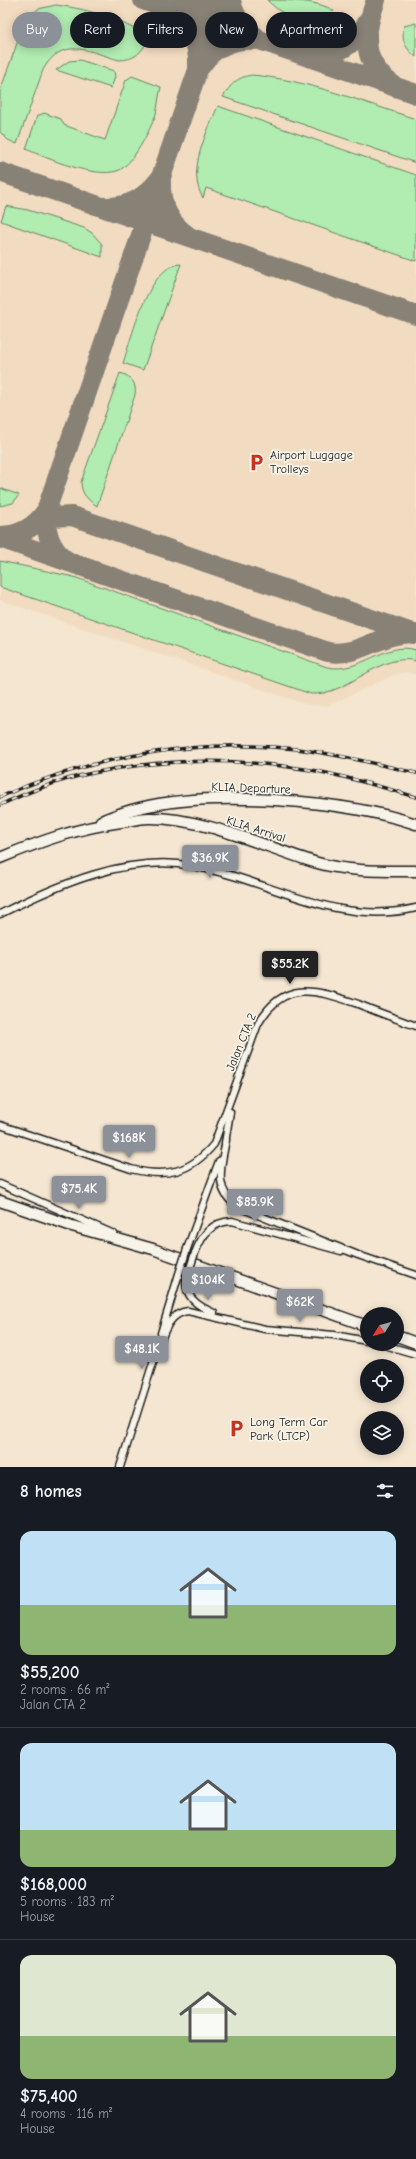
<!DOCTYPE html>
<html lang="en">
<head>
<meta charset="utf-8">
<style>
	:root { --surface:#171b24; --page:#20242c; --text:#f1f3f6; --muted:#9ea1a6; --line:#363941; --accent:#8c9099 }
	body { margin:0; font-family:"Comic Neue",sans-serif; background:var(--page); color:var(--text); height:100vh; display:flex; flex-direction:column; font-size:15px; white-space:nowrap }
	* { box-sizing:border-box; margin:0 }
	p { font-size:13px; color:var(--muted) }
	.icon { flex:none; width:22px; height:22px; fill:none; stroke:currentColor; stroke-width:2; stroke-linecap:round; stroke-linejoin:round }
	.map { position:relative; height:1467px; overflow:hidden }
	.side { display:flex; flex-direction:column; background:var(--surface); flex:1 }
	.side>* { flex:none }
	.banner { position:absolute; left:12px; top:12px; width:392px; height:36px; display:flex; gap:8px }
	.needle { width:26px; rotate:233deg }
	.fabs { position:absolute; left:360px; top:1307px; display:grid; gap:8px }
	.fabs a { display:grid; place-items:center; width:44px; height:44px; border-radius:50%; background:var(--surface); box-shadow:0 2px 10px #0003; font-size:20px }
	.price { position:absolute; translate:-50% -34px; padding:0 9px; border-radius:4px; background:var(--accent); color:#fff; font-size:13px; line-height:26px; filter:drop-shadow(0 1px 2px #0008) }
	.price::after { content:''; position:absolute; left:50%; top:24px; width:12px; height:9px; margin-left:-6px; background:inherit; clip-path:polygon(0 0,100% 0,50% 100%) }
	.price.current { background:#222; color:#fff }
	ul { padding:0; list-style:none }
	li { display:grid; align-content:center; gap:8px; height:212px; padding:0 20px }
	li+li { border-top:1px solid var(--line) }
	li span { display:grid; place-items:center; height:124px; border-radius:12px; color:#555 }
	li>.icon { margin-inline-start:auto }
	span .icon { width:72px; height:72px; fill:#fffc; stroke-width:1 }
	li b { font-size:17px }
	h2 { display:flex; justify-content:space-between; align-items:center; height:48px; padding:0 20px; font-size:17px }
	.chip { padding:0 14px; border-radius:18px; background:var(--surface); box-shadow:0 2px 10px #0003; font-size:14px; line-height:36px }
	.chip.current { background:var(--accent); color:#fff }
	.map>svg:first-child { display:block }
	.built { fill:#f2dcc1 }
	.green { fill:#b1ecb1; stroke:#668466 }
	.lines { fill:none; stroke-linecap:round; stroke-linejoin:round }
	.taxiway { stroke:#888176; stroke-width:20 }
	.street-casing { stroke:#1c1c1c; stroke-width:9 }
	.primary-casing { stroke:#1c1c1c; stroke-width:13 }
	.street { stroke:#f7f3e8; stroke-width:6 }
	.primary { stroke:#f7f3e8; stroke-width:10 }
	.rail-casing { stroke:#1c1c1c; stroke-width:3.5 }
	.rail { stroke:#f7f3e8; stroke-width:2; stroke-dasharray:6; stroke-linecap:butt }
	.street-bridge-casing { stroke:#1c1c1c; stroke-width:9; stroke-linecap:butt }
	.street-bridge { stroke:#f7f3e8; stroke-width:6 }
	.labels { text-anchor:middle; stroke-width:3.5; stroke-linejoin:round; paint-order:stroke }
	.poi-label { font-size:12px; fill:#1c1c1c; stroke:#f7f3e8; text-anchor:start }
	.street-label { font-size:12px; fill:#1c1c1c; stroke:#f7f3e8 }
</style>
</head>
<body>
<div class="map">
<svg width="416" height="1467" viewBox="0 0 416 1467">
	<rect width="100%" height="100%" fill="#f4e6d1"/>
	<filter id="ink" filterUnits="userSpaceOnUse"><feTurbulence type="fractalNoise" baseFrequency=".025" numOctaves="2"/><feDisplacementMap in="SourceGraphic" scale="8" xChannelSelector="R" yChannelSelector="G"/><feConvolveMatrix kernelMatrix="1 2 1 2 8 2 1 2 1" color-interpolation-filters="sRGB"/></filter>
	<g filter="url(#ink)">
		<!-- built -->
		<path class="built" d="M0,0H416V675L406,672L394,675L327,706L308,705L0,600Z"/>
		<!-- green -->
		<g class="green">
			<path d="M267,0C287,0 319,0 334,11L323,21C301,25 283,16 267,0Z"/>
			<path d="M56,5C90,9 119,19 149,37C143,52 135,60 119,60C90,52 62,35 43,70L17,144L8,140L0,132V91L21,32L31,15L38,9Z"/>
			<path d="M416,23V57C405,48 401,40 404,26Z"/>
			<path d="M80,60L114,71L115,77L111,88L56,70L69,61Z"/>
			<path d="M252,75C308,80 362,102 416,119V163L223,97C231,84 237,77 252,75Z"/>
			<path d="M132,76L161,87C159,95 158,105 156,114C151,128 132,167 117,171C94,178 48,159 26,149L37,116L44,113L61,119L64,125L105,140L126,80Z"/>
			<path d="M218,106L416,175V261L206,188L203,198C186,171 207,132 218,106Z"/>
			<path d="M6,206L28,210L84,228L92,233L102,244V257L1,221Z"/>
			<path d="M181,264L143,370L123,363C132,337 148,265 181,264Z"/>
			<path d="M120,373C131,376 137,383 135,395L97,506C88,500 81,494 81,482Z"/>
			<path d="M0,488L19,495L13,503L0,506Z"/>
			<path d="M0,561L74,577L327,667C361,674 385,640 416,650V661C380,651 348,696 311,694L0,587Z"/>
		</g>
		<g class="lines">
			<!-- taxiway -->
			<g class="taxiway">
				<path d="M143,0L416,94"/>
				<path d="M231,0C234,16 243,28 256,37"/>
				<path d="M376,0C364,32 360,62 392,84"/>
				<path d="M172,8L193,7L209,0"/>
				<path d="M171,11C190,24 199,43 198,66"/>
				<path d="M311,56C337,58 357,42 368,21"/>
				<path d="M201,66C212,48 233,38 254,40"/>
				<path d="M0,172L416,315"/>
				<path d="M161,182C160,203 169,223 187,235"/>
				<path d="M106,207C129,207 145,198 159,180"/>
				<path d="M48,506C43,528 49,550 69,562"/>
				<path d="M34,525L50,517L72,516L409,632"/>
				<path d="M0,536C20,536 35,527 46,511L222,0"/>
				<path d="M0,538L328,652C360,658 382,630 415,634"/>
			</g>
			<defs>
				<g id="street">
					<path d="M0,914C57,885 128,854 193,866C271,880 334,927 416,908"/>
					<path d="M0,1125L131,1169C166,1178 190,1173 214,1144L258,1024C284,978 317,990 358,1004C377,1012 397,1019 416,1026"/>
					<path d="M226,1140C221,1166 213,1190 238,1207L358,1255L416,1275"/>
					<path d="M225,1143L230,1112"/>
					<path d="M0,1184L114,1234"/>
					<path d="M187,1249L219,1161"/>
					<path d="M195,1253C202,1235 211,1222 232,1221L341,1251"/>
					<path d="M187,1277C183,1297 198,1306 214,1313"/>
					<path d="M161,1333L178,1277"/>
					<path d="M381,1344L416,1354"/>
					<path d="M156,1353C163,1337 167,1313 188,1311L265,1329L334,1335L367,1341"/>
					<path d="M120,1467L157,1350"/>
				</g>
				<g id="primary">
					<path d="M101,821C113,816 126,811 139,808C212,790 345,800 416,824"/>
					<path d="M0,858C41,841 77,828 121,822C130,821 139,818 148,818C202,817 263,846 314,862C347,872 382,871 416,871"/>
					<path d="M0,1201L72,1226L153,1249L367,1326"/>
					<path d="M397,1336L416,1343"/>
				</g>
			</defs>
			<!-- street casing -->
			<use href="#street" class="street-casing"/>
			<!-- primary casing -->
			<use href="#primary" class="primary-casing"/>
			<!-- street -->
			<use href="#street" class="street"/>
			<!-- primary -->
			<use href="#primary" class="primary"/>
			<defs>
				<g id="rail">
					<path d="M0,797C92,756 197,738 297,749C337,754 377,764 416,773"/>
					<path d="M0,805C28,792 58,780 88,774C161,758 237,758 311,770C346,776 381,787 416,797"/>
				</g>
			</defs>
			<!-- rail casing -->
			<use href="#rail" class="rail-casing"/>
			<!-- rail -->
			<use href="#rail" class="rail"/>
			<defs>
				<g id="street-bridge">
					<path d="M178,1277L187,1249"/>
					<path d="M187,1277L195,1253"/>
				</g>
			</defs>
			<!-- street-bridge casing -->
			<use href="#street-bridge" class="street-bridge-casing"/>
			<!-- street-bridge -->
			<use href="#street-bridge" class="street-bridge"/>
		</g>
	</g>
	<!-- icons -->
	<defs>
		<symbol id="parking-bare" viewBox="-9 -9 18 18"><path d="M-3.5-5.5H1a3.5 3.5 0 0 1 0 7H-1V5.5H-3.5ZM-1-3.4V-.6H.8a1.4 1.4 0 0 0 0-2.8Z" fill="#c8321e" stroke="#f7f3e8" stroke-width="2.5" paint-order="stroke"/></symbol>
	</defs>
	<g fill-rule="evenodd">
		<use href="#parking-bare" x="244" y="450" width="25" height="25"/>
		<use href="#parking-bare" x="224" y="1416" width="25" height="25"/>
	</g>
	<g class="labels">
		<!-- poi labels -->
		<g class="poi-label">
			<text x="270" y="459">Airport Luggage<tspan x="270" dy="14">Trolleys</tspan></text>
			<text x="250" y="1426">Long Term Car<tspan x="250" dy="14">Park (LTCP)</tspan></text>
		</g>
		<!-- street labels -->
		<g class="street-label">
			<text transform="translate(251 788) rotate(2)" y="4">KLIA Departure</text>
			<text transform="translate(256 829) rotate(18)" y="4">KLIA Arrival</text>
			<text transform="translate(241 1042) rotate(-68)" y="4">Jalan CTA 2</text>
		</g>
	</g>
</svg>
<div class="fabs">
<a><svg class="needle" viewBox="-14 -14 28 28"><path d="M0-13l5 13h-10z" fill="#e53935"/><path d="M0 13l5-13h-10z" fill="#9ea1a6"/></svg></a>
<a><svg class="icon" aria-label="locate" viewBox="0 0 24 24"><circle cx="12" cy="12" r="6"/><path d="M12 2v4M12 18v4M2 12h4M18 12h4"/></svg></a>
<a><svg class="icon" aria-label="layers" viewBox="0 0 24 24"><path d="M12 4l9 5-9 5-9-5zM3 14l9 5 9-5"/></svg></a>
</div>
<b class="price" style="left:210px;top:879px">$36.9K</b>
<b class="price current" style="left:290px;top:985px">$55.2K</b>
<b class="price" style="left:129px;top:1159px">$168K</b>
<b class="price" style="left:79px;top:1210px">$75.4K</b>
<b class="price" style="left:255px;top:1223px">$85.9K</b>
<b class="price" style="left:208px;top:1301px">$104K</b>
<b class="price" style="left:300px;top:1323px">$62K</b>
<b class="price" style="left:142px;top:1370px">$48.1K</b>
<div class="banner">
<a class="chip current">Buy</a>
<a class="chip">Rent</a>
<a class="chip">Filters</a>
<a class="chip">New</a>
<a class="chip">Apartment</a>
</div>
</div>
<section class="side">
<h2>8 homes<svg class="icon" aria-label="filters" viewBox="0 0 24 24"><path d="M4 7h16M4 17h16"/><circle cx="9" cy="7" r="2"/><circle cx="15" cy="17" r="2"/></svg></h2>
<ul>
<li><span style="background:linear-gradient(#bfe0f5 60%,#8fb573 0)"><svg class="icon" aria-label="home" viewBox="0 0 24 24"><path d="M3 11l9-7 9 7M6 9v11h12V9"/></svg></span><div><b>$55,200</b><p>2 rooms · 66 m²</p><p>Jalan CTA 2</p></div></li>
<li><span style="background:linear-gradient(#bfe0f5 70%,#8fb573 0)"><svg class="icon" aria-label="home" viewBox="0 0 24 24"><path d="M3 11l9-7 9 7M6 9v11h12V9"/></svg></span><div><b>$168,000</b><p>5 rooms · 183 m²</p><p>House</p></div></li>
<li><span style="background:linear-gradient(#dfe7d0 65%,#8fb573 0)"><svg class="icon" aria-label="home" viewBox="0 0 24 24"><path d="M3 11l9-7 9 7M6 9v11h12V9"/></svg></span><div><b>$75,400</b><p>4 rooms · 116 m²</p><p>House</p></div></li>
</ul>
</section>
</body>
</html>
